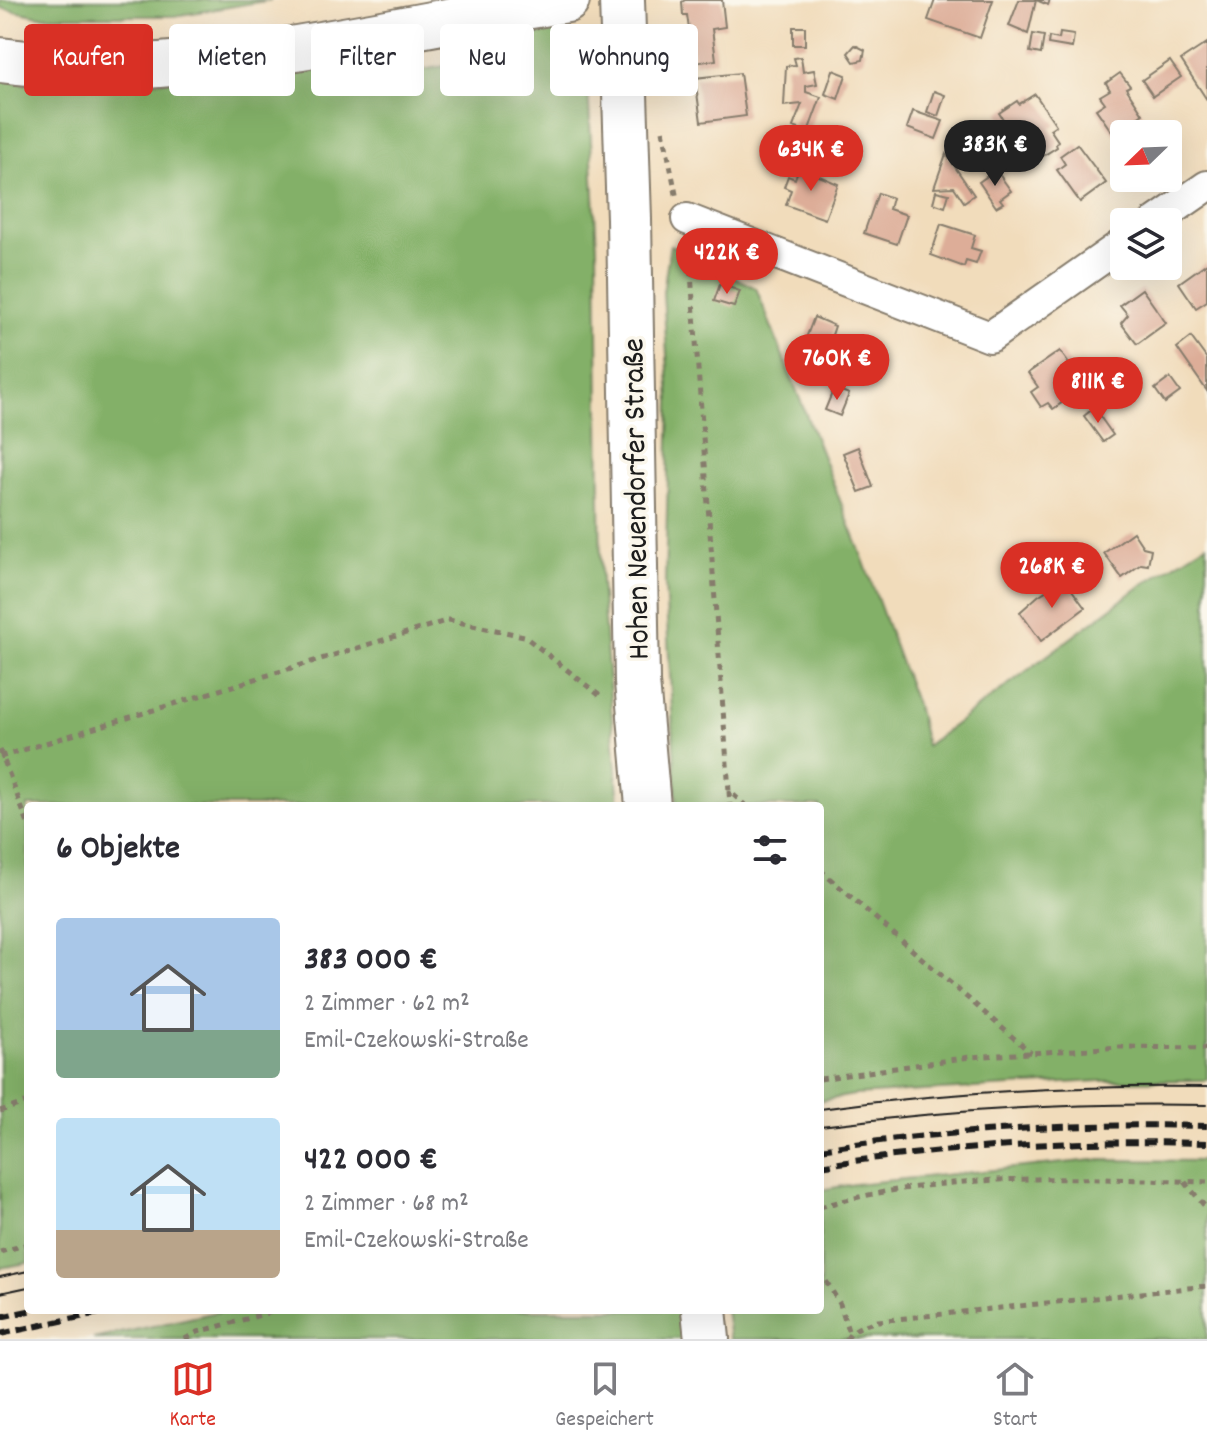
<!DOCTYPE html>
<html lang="de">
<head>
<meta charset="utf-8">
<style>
	:root { --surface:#fff; --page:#f2f2f3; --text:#2b2b33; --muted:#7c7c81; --line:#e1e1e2; --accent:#d93025 }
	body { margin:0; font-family:Dekko,sans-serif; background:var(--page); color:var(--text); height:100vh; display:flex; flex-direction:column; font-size:30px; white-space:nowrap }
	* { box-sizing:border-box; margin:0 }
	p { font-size:26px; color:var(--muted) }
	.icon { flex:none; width:44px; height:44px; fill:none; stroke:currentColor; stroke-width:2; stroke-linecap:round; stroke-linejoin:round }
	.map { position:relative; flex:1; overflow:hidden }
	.side { position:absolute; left:24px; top:802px; width:800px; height:512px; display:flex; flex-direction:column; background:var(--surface); border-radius:8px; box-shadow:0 8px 32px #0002 }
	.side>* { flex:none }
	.top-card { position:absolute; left:24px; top:24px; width:800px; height:72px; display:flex; gap:16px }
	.needle { width:52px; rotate:247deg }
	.tools { position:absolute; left:1110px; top:120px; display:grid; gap:16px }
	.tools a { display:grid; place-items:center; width:72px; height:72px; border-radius:8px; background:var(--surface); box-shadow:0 8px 32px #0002; font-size:40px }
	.price { position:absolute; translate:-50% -68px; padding:0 18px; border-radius:28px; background:var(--accent); color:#fff; font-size:26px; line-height:52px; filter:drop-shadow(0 2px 4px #0008) }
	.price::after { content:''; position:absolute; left:50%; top:48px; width:24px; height:18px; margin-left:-12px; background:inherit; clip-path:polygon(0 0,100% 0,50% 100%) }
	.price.current { background:#222; color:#fff }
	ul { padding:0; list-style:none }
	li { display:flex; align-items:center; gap:24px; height:200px; padding:0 32px }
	li span { display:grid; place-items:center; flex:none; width:224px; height:160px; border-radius:8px; color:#555 }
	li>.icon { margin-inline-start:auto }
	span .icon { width:96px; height:96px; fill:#fffc; stroke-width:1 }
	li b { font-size:34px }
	h2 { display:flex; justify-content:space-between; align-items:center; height:96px; padding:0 32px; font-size:34px }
	.tag { padding:0 28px; border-radius:8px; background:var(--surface); box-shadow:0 8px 32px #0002; font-size:28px; line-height:72px }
	.tag.current { background:var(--accent); color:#fff }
	.menu { display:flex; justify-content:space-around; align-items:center; height:112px; border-top:2px solid var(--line); background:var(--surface); font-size:22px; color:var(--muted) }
	.menu a { display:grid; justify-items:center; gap:4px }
	.menu .current { color:var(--accent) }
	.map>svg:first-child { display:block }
	.forest { fill:#83b068; stroke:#506642; stroke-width:2 }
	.building { fill:#ddad98 }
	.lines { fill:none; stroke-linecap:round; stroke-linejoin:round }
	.minor-casing { stroke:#867c6c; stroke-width:34 }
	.secondary-casing { stroke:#867c6c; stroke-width:48 }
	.path { stroke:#867c6c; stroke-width:5; stroke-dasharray:6 6; stroke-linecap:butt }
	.minor { stroke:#fff; stroke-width:30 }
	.secondary { stroke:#fff; stroke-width:44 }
	.tram { stroke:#1c1c1c; stroke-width:2 }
	.rail { stroke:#1c1c1c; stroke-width:6; stroke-dasharray:12 6; stroke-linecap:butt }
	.labels { text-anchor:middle; stroke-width:7; stroke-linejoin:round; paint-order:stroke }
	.street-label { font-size:32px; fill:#1c1c1c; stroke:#fbf7ec }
</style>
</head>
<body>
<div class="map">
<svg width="1207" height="1339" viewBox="0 0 1207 1339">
	<rect width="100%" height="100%" fill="#fbf7ec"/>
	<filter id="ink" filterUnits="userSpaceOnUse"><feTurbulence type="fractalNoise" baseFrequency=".0125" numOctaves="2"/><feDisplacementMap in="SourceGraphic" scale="16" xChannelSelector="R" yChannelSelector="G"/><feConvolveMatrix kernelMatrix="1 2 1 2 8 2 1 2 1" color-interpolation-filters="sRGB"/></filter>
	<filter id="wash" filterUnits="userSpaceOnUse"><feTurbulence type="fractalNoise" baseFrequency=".006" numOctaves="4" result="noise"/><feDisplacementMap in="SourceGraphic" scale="32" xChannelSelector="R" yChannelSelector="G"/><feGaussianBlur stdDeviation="1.8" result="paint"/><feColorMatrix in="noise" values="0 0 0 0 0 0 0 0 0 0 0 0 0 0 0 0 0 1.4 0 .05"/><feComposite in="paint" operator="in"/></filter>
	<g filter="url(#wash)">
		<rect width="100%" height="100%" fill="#f1dcbb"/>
		<!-- forest -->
		<g class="forest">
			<path d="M0,0H271L175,16H39L0,8Z"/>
			<path d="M560,26L586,52L597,248L601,582L619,806H28V1263L0,1268V78L34,86L201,79L328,66L372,79L472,61Z"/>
			<path d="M670,245L756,288L860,551L919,713L926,746L1142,585L1207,544V1080L1099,1081L854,1095L820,1101V806H677L665,583L670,402L663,293Z"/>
			<path d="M1093,1160L1207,1161V1339H730L726,1310H820V1190L855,1184Z"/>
			<path d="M226,1310H680L683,1339H93Z"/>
		</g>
		<g id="blocks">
			<!-- building -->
			<g class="building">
				<path d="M685,0H722L725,27L712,29L716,60L694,63L687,15H683L682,2Z"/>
				<path d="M935,0H993L980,38L928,20Z"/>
				<path d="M1019,0H1050L1048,5L1036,0L1028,34L1009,26Z"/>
				<rect x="793" y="27" width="12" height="18"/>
				<path d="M1060,33L1074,35L1072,48L1048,44L1049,37L1059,39Z"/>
				<path d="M1033,34L1044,36L1041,54L1030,52Z"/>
				<path d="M1207,43V100L1181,60Z"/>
				<path d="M855,45L865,50L863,60L854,62L848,53Z"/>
				<path d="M801,57L803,72L814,70L817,84L806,86V92L821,97L808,132L793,127L802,104L784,106L786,66L796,65L794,58Z"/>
				<path d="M1170,61L1181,77L1153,96L1142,80Z"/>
				<path d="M833,70L846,75L838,99L825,94Z"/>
				<path d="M740,73L746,116L701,122L695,78Z"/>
				<path d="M1120,73L1130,86L1126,88L1143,114L1131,122L1137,130L1131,134H1126L1122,129L1114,135L1096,109L1105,103L1100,96L1110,90L1106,83Z"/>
				<path d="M934,91L945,95L938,116L927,112Z"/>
				<path d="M1035,94L1056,125L1050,129L1058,141L1056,144L1057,147L1032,163L999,113L1017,101L1019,104Z"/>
				<path d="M913,111L943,121L936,139L907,128Z"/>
				<path d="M1077,144L1106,183L1080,202L1057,170L1065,164L1060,156Z"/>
				<path d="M946,154L974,195L964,202L954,187L934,188Z"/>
				<path d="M798,170H805L838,184L825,219L786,205L791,190L784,187L788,176L795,179Z"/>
				<path d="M996,170L1011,191L1000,199L1003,203L996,207L979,182Z"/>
				<path d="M936,191L949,194L945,207L933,203Z"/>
				<path d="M878,193L892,198L889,209L907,215L897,244L864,233Z"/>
				<path d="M941,224L975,235L971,248L981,251L976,264L966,261L964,267L931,255Z"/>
				<path d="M1207,263V301L1196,308L1179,283Z"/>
				<path d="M720,284L740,291L734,307L714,301Z"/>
				<path d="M1142,289L1166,323L1137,344L1121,323L1128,315L1120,305Z"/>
				<path d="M814,317L835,326L831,338L838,341L833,353L826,350L821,362L800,354Z"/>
				<path d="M1191,337L1207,359V391L1177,348Z"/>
				<path d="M1060,351L1085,387L1053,409L1048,403L1041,407L1031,392L1038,387L1028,373Z"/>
				<path d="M1170,378L1180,392L1165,403L1155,389Z"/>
				<path d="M834,388L849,394L840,416L825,410Z"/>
				<path d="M1094,408L1113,435L1103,442L1084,416Z"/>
				<path d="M858,447L873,487L859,492L843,453Z"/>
				<path d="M1133,532L1143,547L1151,549L1148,565L1141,564L1122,578L1104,553Z"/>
				<path d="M1064,579L1085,608L1041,641L1020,612L1038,596Z"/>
			</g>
		</g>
	</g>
	<g filter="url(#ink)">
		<use href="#blocks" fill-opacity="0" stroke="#867c6c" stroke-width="2"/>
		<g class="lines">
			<defs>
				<g id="minor">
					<path d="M687,219L990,337L1124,243"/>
					<path d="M1155,222L1207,186"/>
				</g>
				<g id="secondary">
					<path d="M622,0L629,219L637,682L648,806"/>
					<path d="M0,60C34,64 69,68 103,68C259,64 413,24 567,0"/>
					<path d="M704,1310L707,1339"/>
				</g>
			</defs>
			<!-- minor casing -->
			<use href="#minor" class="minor-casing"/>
			<!-- secondary casing -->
			<use href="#secondary" class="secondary-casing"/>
			<!-- path -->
			<g class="path">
				<path d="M663,130L677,199"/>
				<path d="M689,246L729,791L746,806"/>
				<path d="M0,750L28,824"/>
				<path d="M0,757L449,620L524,636L604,699"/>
				<path d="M729,791L730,806"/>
				<path d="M820,870L1031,1053"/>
				<path d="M820,1079L970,1057L1120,1047L1207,1048"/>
				<path d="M0,1111L28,1102"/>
				<path d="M1185,1182L1207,1209"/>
				<path d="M820,1207C942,1171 1081,1178 1207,1182"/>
				<path d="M0,1252L28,1244"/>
				<path d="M820,1271L840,1304L849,1334"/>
				<path d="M185,1339L198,1332L279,1310"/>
				<path d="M847,1339C852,1328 867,1324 878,1321L1207,1286"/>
			</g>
			<!-- minor -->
			<use href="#minor" class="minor"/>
			<!-- secondary -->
			<use href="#secondary" class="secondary"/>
			<!-- tram -->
			<g class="tram">
				<path d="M820,1109C948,1092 1078,1085 1207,1087"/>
				<path d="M820,1126C949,1110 1077,1102 1207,1105"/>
				<path d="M0,1277L28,1271"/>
				<path d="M0,1293L28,1287"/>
			</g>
			<!-- rail -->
			<g class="rail">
				<path d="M820,1149C948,1130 1077,1123 1207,1126"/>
				<path d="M820,1166C948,1146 1078,1140 1207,1143"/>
				<path d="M0,1317L33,1310"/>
				<path d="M0,1334L113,1310"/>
			</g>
		</g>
	</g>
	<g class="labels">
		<!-- street labels -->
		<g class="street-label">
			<text transform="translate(634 499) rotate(-91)" y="11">Hohen Neuendorfer Straße</text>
		</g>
	</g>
</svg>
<div class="tools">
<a><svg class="needle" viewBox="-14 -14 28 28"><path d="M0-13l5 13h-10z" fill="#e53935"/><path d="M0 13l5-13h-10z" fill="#7c7c81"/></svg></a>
<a><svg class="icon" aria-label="layers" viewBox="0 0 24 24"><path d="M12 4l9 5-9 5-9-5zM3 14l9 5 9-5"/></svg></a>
</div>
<b class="price current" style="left:995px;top:188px">383K €</b>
<b class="price" style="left:811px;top:193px">634K €</b>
<b class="price" style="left:727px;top:296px">422K €</b>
<b class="price" style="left:837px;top:402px">760K €</b>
<b class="price" style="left:1098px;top:425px">811K €</b>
<b class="price" style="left:1052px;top:610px">268K €</b>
<div class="top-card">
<a class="tag current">Kaufen</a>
<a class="tag">Mieten</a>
<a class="tag">Filter</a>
<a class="tag">Neu</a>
<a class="tag">Wohnung</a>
</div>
<section class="side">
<h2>6 Objekte<svg class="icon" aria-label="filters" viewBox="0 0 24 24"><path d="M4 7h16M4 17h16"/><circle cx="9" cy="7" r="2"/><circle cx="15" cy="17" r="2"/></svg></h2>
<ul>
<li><span style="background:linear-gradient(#a9c7e8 70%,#7fa58c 0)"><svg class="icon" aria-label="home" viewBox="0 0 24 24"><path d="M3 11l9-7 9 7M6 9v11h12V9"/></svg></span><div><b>383 000 €</b><p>2 Zimmer · 62 m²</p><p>Emil-Czekowski-Straße</p></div></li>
<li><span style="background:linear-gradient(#bfe0f5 70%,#b9a48a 0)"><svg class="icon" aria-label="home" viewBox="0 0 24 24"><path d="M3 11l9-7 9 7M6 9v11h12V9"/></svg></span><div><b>422 000 €</b><p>2 Zimmer · 68 m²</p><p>Emil-Czekowski-Straße</p></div></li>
</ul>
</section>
</div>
<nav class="menu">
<a class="current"><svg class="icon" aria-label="map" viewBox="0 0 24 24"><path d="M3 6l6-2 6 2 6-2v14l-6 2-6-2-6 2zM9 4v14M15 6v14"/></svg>Karte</a>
<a><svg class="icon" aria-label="saved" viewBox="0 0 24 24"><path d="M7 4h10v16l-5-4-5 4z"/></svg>Gespeichert</a>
<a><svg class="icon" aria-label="home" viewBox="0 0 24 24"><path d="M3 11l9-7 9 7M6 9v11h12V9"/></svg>Start</a>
</nav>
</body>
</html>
